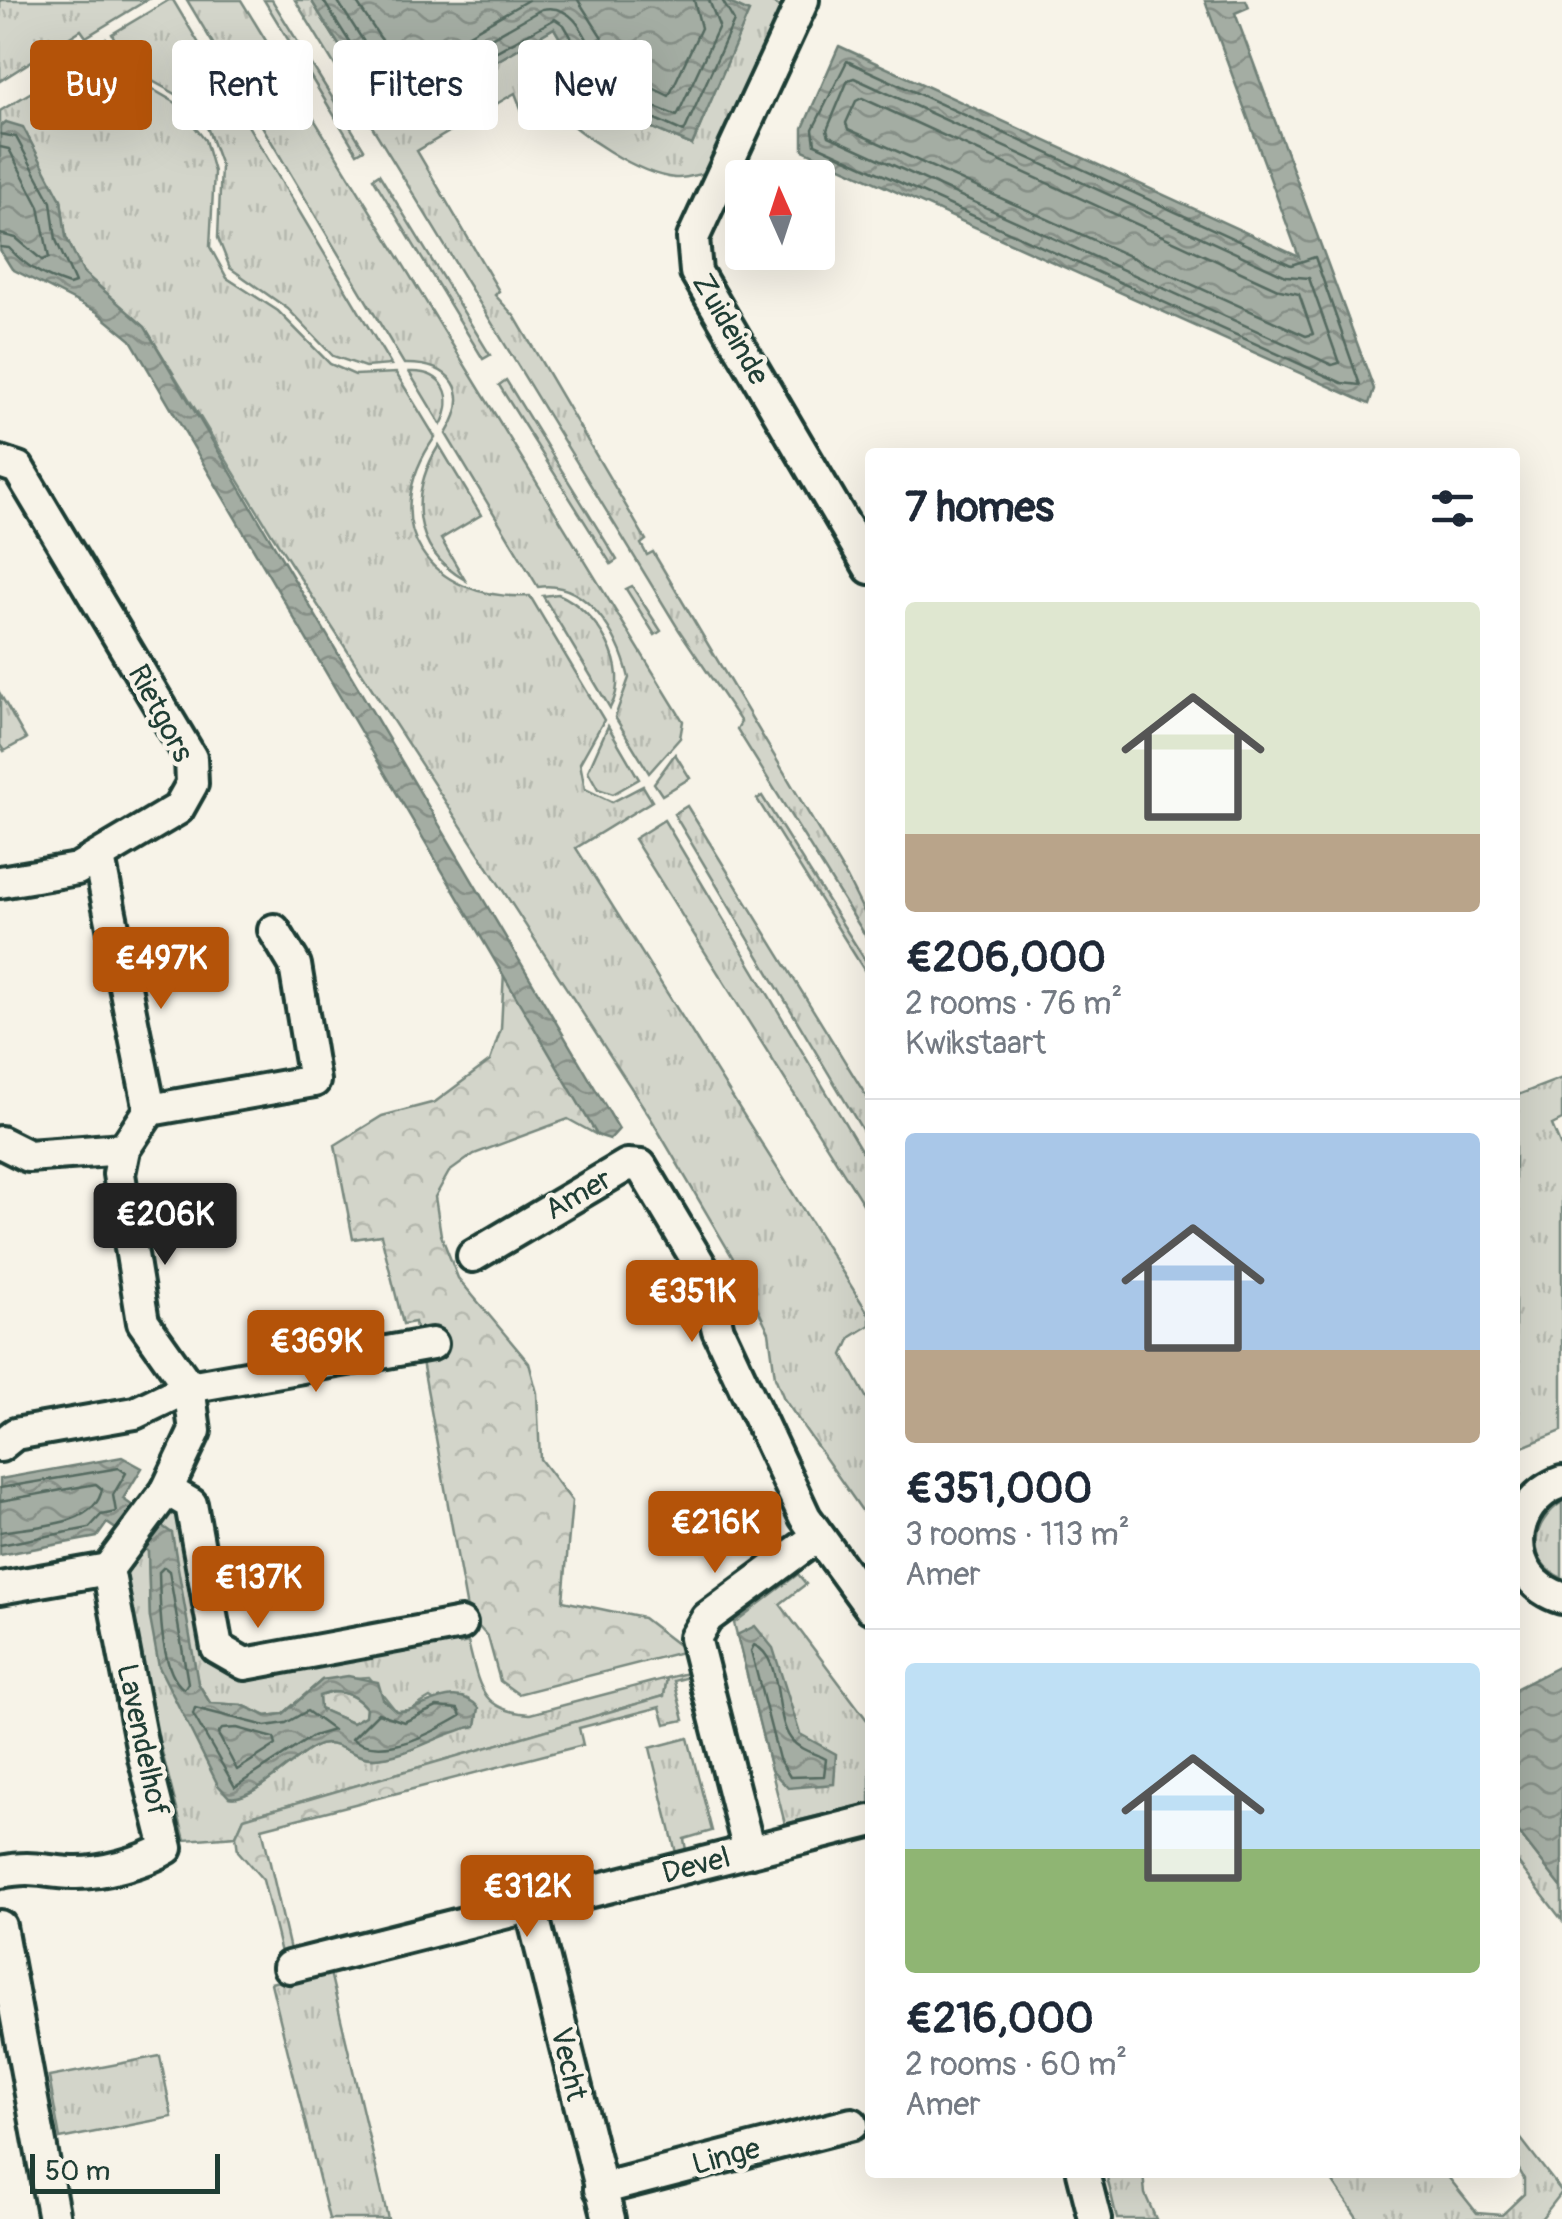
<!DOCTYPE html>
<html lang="en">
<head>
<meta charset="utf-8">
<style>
	:root { --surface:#fff; --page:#f6f6f7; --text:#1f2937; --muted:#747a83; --line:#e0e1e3; --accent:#b45309 }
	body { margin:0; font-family:Pangolin,sans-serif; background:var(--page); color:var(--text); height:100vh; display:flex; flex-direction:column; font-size:38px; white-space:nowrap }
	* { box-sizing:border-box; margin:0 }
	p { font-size:32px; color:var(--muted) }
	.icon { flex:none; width:55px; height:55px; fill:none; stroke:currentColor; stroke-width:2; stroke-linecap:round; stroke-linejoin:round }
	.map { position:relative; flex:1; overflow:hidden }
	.details { position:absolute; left:865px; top:448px; width:655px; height:1730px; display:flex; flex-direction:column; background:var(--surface); border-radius:10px; box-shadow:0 10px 40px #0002 }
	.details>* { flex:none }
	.banner { position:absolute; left:30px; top:40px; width:685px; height:90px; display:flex; gap:20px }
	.needle { width:65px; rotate:357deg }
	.controls { position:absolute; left:725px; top:160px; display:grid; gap:20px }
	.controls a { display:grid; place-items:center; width:110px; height:110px; border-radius:10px; background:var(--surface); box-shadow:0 10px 40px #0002; font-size:50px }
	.scale { position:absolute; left:30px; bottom:25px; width:190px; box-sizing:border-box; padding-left:10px; border:5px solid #1f3d34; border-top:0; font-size:28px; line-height:35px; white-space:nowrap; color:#1f3d34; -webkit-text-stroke:8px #f7f3e8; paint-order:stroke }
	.price { position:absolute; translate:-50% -85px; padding:0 22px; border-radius:10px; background:var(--accent); color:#fff; font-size:32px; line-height:65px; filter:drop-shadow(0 2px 5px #0008) }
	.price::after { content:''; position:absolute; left:50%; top:60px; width:30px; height:22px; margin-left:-15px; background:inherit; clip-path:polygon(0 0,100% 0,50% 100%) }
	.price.selected { background:#222; color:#fff }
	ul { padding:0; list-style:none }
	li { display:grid; align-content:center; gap:20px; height:530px; padding:0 40px }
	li+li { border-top:2px solid var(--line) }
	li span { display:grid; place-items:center; height:310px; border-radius:10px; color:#555 }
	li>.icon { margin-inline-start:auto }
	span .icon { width:180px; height:180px; fill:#fffc; stroke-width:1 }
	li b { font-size:42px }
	h2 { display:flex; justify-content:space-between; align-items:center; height:120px; padding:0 40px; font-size:42px }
	.tag { padding:0 35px; border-radius:10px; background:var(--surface); box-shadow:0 10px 40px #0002; font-size:35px; line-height:90px }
	.tag.selected { background:var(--accent); color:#fff }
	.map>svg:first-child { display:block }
	.grass { fill:url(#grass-tufts); stroke:#79897f; stroke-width:2.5 }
	.forest { fill:url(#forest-crowns); stroke:#79897f; stroke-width:2.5 }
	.water { fill:url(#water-waves); stroke:#6f8077; stroke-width:2.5; fill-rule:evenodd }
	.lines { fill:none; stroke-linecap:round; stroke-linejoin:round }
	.shore { stroke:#546a60; stroke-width:2.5 }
	.street-casing { stroke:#1f3d34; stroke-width:38 }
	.street { stroke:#f7f3e8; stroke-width:30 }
	.labels { text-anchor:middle; stroke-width:9; stroke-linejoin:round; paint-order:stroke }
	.street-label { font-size:30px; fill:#1f3d34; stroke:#f7f3e8 }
</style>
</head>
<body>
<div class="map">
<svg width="1562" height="2219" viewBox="0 0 1562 2219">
	<defs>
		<pattern id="grass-tufts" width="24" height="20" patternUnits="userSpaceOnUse" patternTransform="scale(2.5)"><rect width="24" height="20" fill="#d3d5ca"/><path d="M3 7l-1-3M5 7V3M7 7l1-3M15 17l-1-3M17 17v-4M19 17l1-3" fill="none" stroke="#b5b8ae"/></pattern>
		<pattern id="forest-crowns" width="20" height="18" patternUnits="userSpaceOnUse" patternTransform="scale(2.5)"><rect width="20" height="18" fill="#d3d5ca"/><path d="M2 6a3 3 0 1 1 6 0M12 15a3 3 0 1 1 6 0" fill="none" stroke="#b5b8ae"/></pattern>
		<pattern id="water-waves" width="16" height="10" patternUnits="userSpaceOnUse" patternTransform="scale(2.5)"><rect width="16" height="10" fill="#a4ada3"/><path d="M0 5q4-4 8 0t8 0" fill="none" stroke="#858e86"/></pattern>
	</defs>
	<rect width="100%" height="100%" fill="#f7f3e8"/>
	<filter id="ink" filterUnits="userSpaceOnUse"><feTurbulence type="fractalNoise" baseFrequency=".01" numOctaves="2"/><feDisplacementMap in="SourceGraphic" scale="20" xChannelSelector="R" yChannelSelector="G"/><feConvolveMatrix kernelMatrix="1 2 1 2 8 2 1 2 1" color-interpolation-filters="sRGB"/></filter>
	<g filter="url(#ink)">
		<!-- grass -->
		<g class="grass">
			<path d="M0,0H147L86,37L81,30L0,81Z"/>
			<path d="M169,0H173L391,365L365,367L333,356L288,309L230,268L218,238L221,166L207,127L181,97L131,69L112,34Z"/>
			<path d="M187,0H241L683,721L680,738L649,773L615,717L629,678C619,636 587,579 538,587L446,434C473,391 452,363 404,364Z"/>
			<path d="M264,0H272L364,149L357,153Z"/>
			<path d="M295,0H311L388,123L554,28L599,105L692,145L748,12L723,0H766L781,7L705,173C696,175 684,179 675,178C636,174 579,134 553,108L526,121L515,93L417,151L499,291L495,295L515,317L646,540L641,544L647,555L653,552L847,878L870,924V943L737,729L741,722L679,630Z"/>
			<path d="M106,38L123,72L176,103L205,140L214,172L210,247L227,278L278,311L330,364L355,375L396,373L435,437C374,524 429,602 530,596L604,720L580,763L585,789L612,802L643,786L652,801L576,848L870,1316V1325L851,1337L843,1355L870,1404V1522L784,1399L775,1377L769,1332L733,1258L650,1117L271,533L145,327L83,273L66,237L61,199L6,122L0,127V111L95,54L92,47Z"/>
			<path d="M66,48L72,58L38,79L32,69Z"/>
			<path d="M379,174L490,355L483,359L373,178Z"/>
			<path d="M409,372C444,370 456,397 441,425Z"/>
			<path d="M506,380L617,560L611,564L499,385Z"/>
			<path d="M439,445L481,515L441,539L465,580C411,549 409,494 439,445Z"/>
			<path d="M632,586L661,631L655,635L626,589Z"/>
			<path d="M558,594C597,610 633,669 610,708L543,596Z"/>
			<path d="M0,694L26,739L4,751L0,745Z"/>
			<path d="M608,726L639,779L613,794L598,789L588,771Z"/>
			<path d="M675,754L690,778L662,795L654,783Z"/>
			<path d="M762,796L870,968L866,973L757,799Z"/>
			<path d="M687,806L870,1102V1143L674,814Z"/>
			<path d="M664,820L870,1165V1215L634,839Z"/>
			<path d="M1562,1078V1120L1552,1125L1562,1149V1431L1515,1450V1096Z"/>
			<path d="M1562,1502V1578C1524,1561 1532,1522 1562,1502Z"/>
			<path d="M173,1504L182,1510L208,1651L458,1635L460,1644L468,1642C479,1685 480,1711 530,1714L667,1678L664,1696L244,1818L236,1836L185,1840L156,1729L126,1575L143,1548L148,1551L150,1618L229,1797C253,1802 292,1757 316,1746C337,1737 355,1760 375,1758C410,1755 441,1728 472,1727L430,1698L410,1710L396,1711L369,1677L322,1680L283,1714L266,1716L242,1705L210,1703L198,1683L160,1524Z"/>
			<path d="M798,1574L806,1584L780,1604L870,1724V1803L785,1824L734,1623Z"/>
			<path d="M688,1738L712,1831L684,1839L686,1850L676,1853L650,1748Z"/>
			<path d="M1515,1828L1562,1888V1920L1515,1859Z"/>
			<path d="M329,1968L388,2219H329L271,1983Z"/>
			<path d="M160,2056L172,2117L60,2139L49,2077Z"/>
			<path d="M1515,2131L1562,2192L1541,2219H1358L1327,2173H1445L1477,2213L1502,2215L1524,2194V2178L1515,2163Z"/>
			<path d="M1106,2173H1143L1145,2194L1156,2219H1117Z"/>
		</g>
		<!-- forest -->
		<g class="forest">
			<path d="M504,971L597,1135L568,1119L474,1154L449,1172L435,1197L441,1235L458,1278L529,1363L537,1393L540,1459L572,1501L563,1601L643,1618L686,1651L518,1694L500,1681L488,1637L468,1615L422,1361L441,1357L436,1332L417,1335L415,1322L403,1324L381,1235L353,1239L335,1145L382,1116L435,1102L490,1061L501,1029Z"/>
			<path d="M691,1672L692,1676L674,1681L684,1720L665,1724L660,1707L579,1728L583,1745L262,1828L290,1950L281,1953L263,1880L238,1851L236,1836L244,1818L664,1696L667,1678Z"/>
			<path d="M332,1692C347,1692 356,1696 366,1708L365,1716L352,1723L319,1709V1696Z"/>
		</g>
		<!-- water -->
		<g class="water">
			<path d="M311,0H723L749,12L692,145L599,105L554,28L388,124Z"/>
			<path d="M1246,0L1249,7L1235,13L1374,389L1369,404L803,150V128L839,46L1299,257L1205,1Z"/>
			<path d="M6,122L23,127L61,200L66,237L83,272L145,327L619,1129L610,1139L597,1135L131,340L97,312L12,269L0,250V127Z"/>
			<path d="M122,1457L142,1468L123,1499L172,1533L198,1683L210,1703L242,1705L266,1716L283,1714L322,1680L348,1676L378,1682L383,1699L396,1711C418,1715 454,1678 479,1708L476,1726C440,1732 411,1757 373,1758C352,1759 336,1736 314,1747C293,1758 252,1802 229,1797L218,1785L159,1667L150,1618L148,1551L107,1523L97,1537L0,1555V1479ZM332,1692C347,1692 356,1696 366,1708L365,1716L352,1723L320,1709L319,1696Z"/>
			<path d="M755,1626L773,1648L800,1734L836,1754L834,1784L788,1788L771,1770L737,1635Z"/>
			<path d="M1562,1665V1888L1515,1828V1689Z"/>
		</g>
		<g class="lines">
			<!-- shore -->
			<g class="shore">
				<path d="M323,0L392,109L555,19L564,25L606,97L684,132L734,21L722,0"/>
				<path d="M337,0L396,92L542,9C587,0 591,70 618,89C635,100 658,108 677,116L719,26L709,0"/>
				<path d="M355,0L403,72L528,0"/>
				<path d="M578,0L626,75L669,96L701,28L694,0"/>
				<path d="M847,61L1291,265L1315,257L1360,385L1342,383L815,144L813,129Z"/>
				<path d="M854,78L1286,276L1309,278L1339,363L1332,365L829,136L827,130L848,80Z"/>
				<path d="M862,98L1280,290L1299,294L1313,334L1306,336L848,129L846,123L856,101Z"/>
				<path d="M0,134L16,137L51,202L56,240L75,283L69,285C45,277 26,267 9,248L0,247"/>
				<path d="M0,147L9,149L39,207L49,258L42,260L16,238L0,234"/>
				<path d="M0,1488L119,1468L126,1473L113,1495L116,1512L101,1515L89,1528L0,1545"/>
				<path d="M0,1501L96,1484L102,1489C96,1527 32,1526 0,1532"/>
				<path d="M164,1567L169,1571L188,1683L184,1689C159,1672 160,1601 159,1572Z"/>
				<path d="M754,1645C784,1657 773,1716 791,1739C799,1750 814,1753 826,1759L824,1776L790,1777L779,1759L751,1651Z"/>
				<path d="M437,1707L458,1709L461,1716C432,1733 384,1760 352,1739L378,1713L404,1722Z"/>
				<path d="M195,1708L266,1726L286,1723L307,1711L333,1730L313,1736L235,1787L193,1714Z"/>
				<path d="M237,1728L274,1738L276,1745L237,1770L218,1734L222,1729Z"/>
			</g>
			<defs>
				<g id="street">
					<path d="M803,0L693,238L696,272L870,568"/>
					<path d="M0,462L18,468L191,758L192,784L178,809L77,869L0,882"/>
					<path d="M99,858L150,1110L124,1149L119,1174L143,1322L189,1387L195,1431L167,1490L108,1569"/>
					<path d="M150,1110L314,1081L295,965L274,930"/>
					<path d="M0,1142L28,1156L124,1149"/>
					<path d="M473,1256L627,1165L641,1166L703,1270L718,1330L805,1517L870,1607"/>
					<path d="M0,1446L15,1434L135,1413L189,1387L432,1344"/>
					<path d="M1562,1482C1505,1502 1502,1580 1562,1598"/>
					<path d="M167,1490L191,1504L217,1648L245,1664L461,1624"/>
					<path d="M0,1588L108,1569"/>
					<path d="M749,1851L695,1638L707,1618L818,1536"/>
					<path d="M0,1872C35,1865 41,1872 73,1873C100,1874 145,1862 167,1848L144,1757L108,1569"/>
					<path d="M531,1908L609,2219"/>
					<path d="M0,1926L54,2219"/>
					<path d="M289,1967L870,1821"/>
					<path d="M1083,2172L1095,2219"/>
					<path d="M600,2189L852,2124"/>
				</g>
			</defs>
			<!-- street casing -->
			<use href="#street" class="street-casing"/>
			<!-- street -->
			<use href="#street" class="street"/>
		</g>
	</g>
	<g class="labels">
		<!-- street labels -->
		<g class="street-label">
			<text transform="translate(731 329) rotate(60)" y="10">Zuideinde</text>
			<text transform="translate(161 713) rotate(62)" y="10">Rietgors</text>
			<text transform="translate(578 1194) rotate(-30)" y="10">Amer</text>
			<text transform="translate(143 1740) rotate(78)" y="10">Lavendelhof</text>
			<text transform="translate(696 1865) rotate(-15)" y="10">Devel</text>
			<text transform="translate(569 2064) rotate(77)" y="10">Vecht</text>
			<text transform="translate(726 2156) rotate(-15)" y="10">Linge</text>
		</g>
	</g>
</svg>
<div class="controls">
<a><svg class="needle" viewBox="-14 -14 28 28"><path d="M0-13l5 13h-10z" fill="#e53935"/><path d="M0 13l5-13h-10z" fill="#747a83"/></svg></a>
</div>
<div class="scale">50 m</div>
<b class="price" style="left:161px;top:1012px">€497K</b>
<b class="price selected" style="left:165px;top:1268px">€206K</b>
<b class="price" style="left:692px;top:1345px">€351K</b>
<b class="price" style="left:316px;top:1395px">€369K</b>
<b class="price" style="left:715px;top:1576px">€216K</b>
<b class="price" style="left:258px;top:1631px">€137K</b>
<b class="price" style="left:527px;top:1940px">€312K</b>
<div class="banner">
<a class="tag selected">Buy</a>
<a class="tag">Rent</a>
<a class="tag">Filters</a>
<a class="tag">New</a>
</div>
<section class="details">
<h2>7 homes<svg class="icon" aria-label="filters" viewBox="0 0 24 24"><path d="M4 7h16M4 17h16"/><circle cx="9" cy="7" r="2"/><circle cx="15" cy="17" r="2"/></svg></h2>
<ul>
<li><span style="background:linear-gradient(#dfe7d0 75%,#b9a48a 0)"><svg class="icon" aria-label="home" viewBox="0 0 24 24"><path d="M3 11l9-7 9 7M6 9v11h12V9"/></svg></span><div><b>€206,000</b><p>2 rooms · 76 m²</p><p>Kwikstaart</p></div></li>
<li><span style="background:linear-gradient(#a9c7e8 70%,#b9a48a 0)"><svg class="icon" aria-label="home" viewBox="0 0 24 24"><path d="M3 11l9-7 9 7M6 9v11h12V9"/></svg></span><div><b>€351,000</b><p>3 rooms · 113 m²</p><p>Amer</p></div></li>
<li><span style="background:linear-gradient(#bfe0f5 60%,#8fb573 0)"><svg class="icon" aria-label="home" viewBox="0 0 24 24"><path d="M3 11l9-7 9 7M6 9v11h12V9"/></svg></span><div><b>€216,000</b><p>2 rooms · 60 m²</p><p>Amer</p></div></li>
</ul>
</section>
</div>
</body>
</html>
